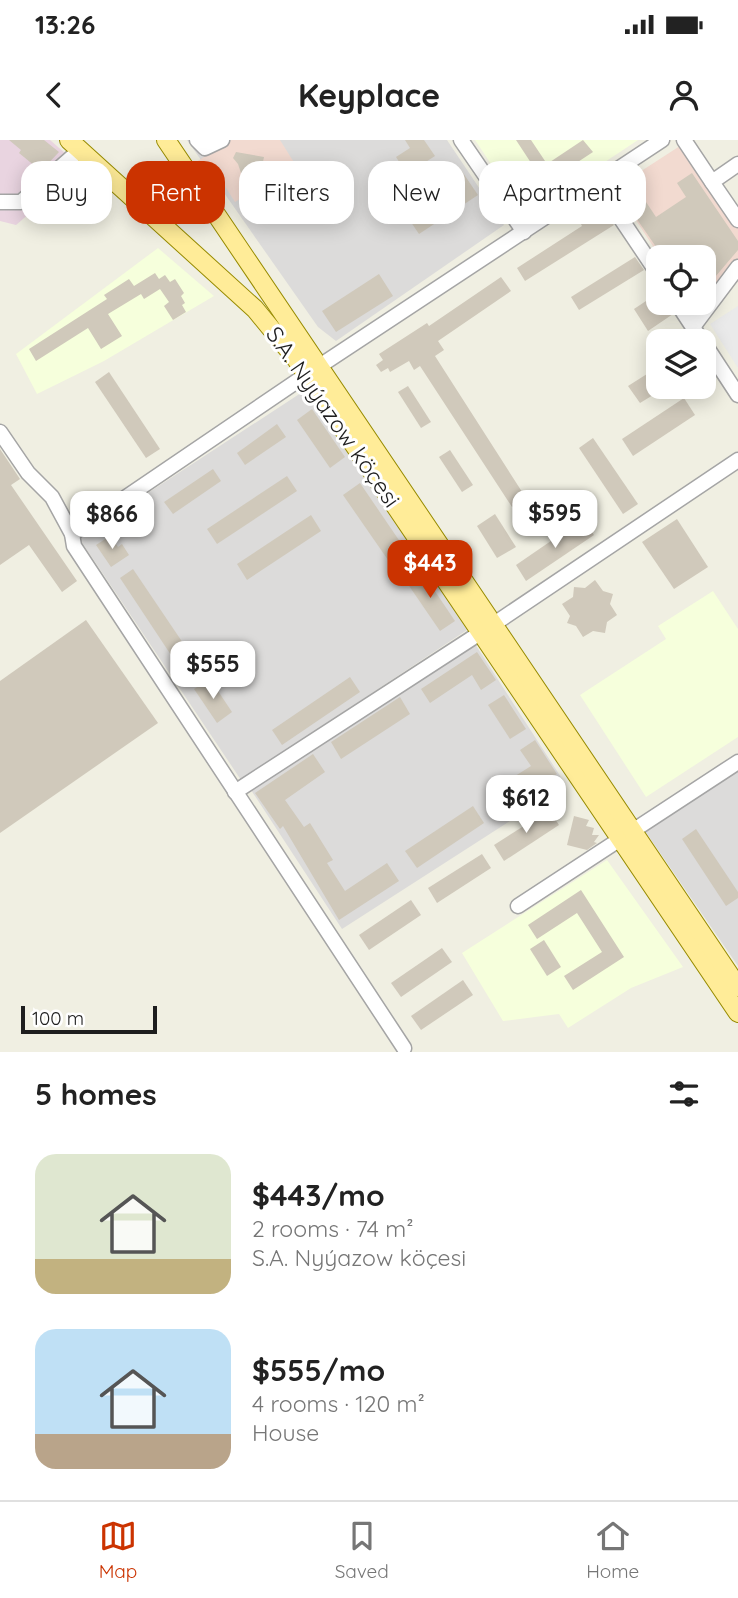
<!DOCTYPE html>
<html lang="en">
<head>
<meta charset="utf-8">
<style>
	:root { --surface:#fff; --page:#f2f2f2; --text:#222; --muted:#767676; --line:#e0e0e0; --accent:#cb3300 }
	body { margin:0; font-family:Quicksand,sans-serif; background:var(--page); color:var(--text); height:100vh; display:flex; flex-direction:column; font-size:26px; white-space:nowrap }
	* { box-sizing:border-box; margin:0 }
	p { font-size:23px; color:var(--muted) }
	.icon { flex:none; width:38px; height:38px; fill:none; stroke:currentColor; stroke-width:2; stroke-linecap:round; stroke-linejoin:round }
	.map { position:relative; height:912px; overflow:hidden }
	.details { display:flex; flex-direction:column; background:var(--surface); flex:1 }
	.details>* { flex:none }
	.top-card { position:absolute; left:21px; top:21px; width:696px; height:63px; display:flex; gap:14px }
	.buttons { position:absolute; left:646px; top:105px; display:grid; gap:14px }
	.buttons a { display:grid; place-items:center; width:70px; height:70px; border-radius:14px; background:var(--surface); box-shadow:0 4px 18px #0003; font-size:35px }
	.scale { position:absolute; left:21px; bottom:18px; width:136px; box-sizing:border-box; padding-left:7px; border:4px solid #1e1e1e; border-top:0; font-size:19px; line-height:24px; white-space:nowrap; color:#1e1e1e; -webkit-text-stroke:5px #fff; paint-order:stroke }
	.price { position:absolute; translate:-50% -60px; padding:0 16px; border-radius:14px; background:#fff; color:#222; font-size:23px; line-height:46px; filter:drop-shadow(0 2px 4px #0008) }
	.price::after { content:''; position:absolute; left:50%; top:42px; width:21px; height:16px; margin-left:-10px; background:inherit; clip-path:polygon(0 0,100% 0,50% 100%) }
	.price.selected { background:var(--accent); color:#fff }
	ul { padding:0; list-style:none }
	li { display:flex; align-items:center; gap:21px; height:175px; padding:0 35px }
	li span { display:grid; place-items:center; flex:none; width:196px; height:140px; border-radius:21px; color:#555 }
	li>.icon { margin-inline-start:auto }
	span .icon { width:84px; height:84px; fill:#fffc; stroke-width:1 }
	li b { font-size:30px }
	h2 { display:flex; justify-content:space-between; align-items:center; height:84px; padding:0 35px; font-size:30px }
	.chip { padding:0 24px; border-radius:21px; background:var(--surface); box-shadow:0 4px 18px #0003; font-size:24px; line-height:63px }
	.chip.selected { background:var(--accent); color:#fff }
	.status { display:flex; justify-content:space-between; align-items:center; height:49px; padding:0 35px; background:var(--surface); direction:ltr }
	.status svg { height:19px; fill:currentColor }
	header { display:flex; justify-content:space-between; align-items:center; height:91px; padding:0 35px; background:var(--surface); font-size:32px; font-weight:800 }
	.menu { display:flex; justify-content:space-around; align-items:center; height:98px; border-top:2px solid var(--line); background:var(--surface); font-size:19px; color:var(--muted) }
	.menu a { display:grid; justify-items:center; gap:4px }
	.menu .selected { color:var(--accent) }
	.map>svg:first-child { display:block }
	.residential { fill:#dcdbda }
	.commercial { fill:#f2dad0 }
	.industrial { fill:#e9d4e0 }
	.education { fill:#f6ffdc }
	.parking { fill:#eaeaea }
	.building { fill:#d0c9bb }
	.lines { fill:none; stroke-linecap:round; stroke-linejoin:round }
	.minor-casing { stroke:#a5a5a5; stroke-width:17 }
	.major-casing { stroke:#978b00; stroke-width:20 }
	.minor { stroke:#fff; stroke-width:14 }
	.major { stroke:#ffec98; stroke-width:18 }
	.labels { text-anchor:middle; stroke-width:6; stroke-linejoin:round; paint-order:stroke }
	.street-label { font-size:23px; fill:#1e1e1e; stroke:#fff }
</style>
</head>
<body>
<div class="status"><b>13:26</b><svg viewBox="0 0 49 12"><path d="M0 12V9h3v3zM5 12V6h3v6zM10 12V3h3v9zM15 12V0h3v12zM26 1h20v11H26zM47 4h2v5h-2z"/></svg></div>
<header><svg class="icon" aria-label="back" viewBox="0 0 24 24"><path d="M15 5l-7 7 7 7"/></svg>Keyplace<svg class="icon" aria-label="person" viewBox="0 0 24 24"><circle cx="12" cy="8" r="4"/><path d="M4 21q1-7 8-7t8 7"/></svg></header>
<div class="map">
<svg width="738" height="912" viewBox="0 0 738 912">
	<rect width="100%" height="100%" fill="#f0efe2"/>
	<!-- residential -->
	<g class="residential">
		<path d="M187,0H447L504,85L336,201L318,187Z"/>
		<path d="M307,249L470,488L241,640L79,398Z"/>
		<path d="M475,504L566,645L342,789L251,650Z"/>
		<path d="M738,630V826L645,691Z"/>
	</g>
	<!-- commercial -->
	<g class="commercial">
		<path d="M231,0H280L295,24L235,62L211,24L201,29L196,25V22Z"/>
		<path d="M683,4L738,88V119L697,172L690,163H704V117H660L615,48Z"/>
	</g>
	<!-- industrial -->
	<path class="industrial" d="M0,0H50L82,28L16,85L0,81Z"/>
	<!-- education -->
	<g class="education">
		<path d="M475,0H638L525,75Z"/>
		<path d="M158,108L214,156L104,221L37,254L16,214Z"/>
		<path d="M713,451L738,489V597L646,657L580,555L666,499L658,486Z"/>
		<path d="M607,720L683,827L631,848L568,888L559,874L503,881L462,813Z"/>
	</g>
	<!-- parking -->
	<path class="parking" d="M738,166V228L710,184Z"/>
	<!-- building -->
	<g class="building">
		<path d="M9,0H44L59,12L41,31L19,13L21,10Z"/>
		<path d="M405,0H424L435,16L407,34L396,17L410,8Z"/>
		<path d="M516,0H531L547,24L583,0L593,12L529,54L522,42L537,32Z"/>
		<path d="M236,12L264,17L258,46L250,44L242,36L238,24L233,18Z"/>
		<path d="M459,27L478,55L419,94L398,63L420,49L432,67L458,50L448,34Z"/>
		<path d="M692,33L738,101V110L704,150V117H663L632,72L646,62L656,77L686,57L677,43Z"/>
		<path d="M603,69L614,85L525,141L517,128L582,86L581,84Z"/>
		<path d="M635,117L644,130L579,170L571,157Z"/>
		<path d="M155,133L159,139L165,135L170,142L175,139L184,153L181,156L185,163L182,165L186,172L173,180L164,166L169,162L160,149L144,159L141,154L108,174L122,196L101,209L88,188L36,221L29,209L107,159L104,155L129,139L134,146Z"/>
		<path d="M379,134L393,156L336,192L322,171Z"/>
		<path d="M501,137L511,151L438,201L444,210L435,216L526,358L512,367L420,226L414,230L409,221L390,232L388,228L381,232L376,225L383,220L379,214L427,183L429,186Z"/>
		<path d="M658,153V163H667L673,174L648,191L634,169Z"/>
		<path d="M658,227V252L640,263L628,246Z"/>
		<path d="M109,232L160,309L146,318L95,242Z"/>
		<path d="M408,246L431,282L421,288L398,252Z"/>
		<path d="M684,258L695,275L633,316L622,299Z"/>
		<path d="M312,269L345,317L330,328L297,280Z"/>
		<path d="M277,284L286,297L245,325L237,313Z"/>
		<path d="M593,298L638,364L623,374L579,308Z"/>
		<path d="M0,309L20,339L11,345L77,441L62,452L29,405L0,425Z"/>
		<path d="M450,310L473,345L462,352L439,317Z"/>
		<path d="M213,329L221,341L173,374L164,362Z"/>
		<path d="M287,336L297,351L217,404L207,389Z"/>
		<path d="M360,343L405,409L388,420L343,355Z"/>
		<path d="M495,374L516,407L497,418L477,386Z"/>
		<path d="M311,375L321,391L247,440L237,424Z"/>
		<path d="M583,379L594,395L526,441L516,425Z"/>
		<path d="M677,379L708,427L674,449L642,402Z"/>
		<path d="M110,396L118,407L122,404L129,415L111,427L96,405Z"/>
		<path d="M133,429L185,506L171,515L120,438Z"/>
		<path d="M420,429L455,481L440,491L405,440Z"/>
		<path d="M595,440L603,451L613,454L610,464L617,475L607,482L605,493L593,491L583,497L576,486L567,483L570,476L562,464L573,457L574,447L585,448Z"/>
		<path d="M86,480L158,583L0,693V541Z"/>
		<path d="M477,512L496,540L481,550L472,535L430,563L421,549Z"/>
		<path d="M350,537L360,552L282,605L272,590Z"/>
		<path d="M210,539L232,572L217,583L194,549Z"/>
		<path d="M504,555L526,589L510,599L488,565Z"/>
		<path d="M400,557L410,574L341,619L331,602Z"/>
		<path d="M535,600L557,634L502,670L490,652L531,626L520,610Z"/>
		<path d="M313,614L325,632L285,660L304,687L310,683L333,720L327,723L345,751L387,723L399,741L339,780L283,686L280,689L255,653Z"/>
		<path d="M473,666L484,683L417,728L405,711Z"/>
		<path d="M549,670L559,685L504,721L494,705Z"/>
		<path d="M574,676L589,680L586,686L594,688L592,695H599L594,702L597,703L587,710L567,705Z"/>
		<path d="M696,689L738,752V758L726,766L682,699Z"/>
		<path d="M482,714L491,728L437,763L428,748Z"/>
		<path d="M581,750L624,817L573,850L564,836L602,812L577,773L537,799L528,785Z"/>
		<path d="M411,760L421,775L369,810L359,795Z"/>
		<path d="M544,800L561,827L547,836L530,809Z"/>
		<path d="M442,808L452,822L401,857L391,843Z"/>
		<path d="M463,840L473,855L421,890L411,876Z"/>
	</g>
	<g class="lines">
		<defs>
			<g id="minor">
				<path d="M197,0L205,8L222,0"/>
				<path d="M461,0L524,92"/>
				<path d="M684,0L712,42"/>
				<path d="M738,24L712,42L738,80"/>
				<path d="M597,43L658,134"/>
				<path d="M0,62H21L80,10"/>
				<path d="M677,163L702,201"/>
				<path d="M693,187L738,127"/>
				<path d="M704,203L738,255"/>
				<path d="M0,292L28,333L52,357L72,394L74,406L404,908"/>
				<path d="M72,394L306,235L662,0"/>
				<path d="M494,484L738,320"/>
				<path d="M235,652L480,493"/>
				<path d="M518,766L738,622"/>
			</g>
			<g id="major">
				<path d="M69,0L255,169L296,219L738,873"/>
				<path d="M166,0L738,847"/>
				<path d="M139,63C166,56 173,53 184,27"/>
			</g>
		</defs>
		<!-- minor casing -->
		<use href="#minor" class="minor-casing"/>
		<!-- major casing -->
		<use href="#major" class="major-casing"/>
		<!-- minor -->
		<use href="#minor" class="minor"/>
		<!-- major -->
		<use href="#major" class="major"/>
	</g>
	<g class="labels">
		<!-- street labels -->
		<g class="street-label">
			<text transform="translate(333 277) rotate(55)" y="8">S.A. Nyýazow köçesi</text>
		</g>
	</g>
</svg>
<div class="buttons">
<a><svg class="icon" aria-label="locate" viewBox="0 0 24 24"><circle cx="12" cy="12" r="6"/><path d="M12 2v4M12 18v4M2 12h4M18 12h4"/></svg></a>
<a><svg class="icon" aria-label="layers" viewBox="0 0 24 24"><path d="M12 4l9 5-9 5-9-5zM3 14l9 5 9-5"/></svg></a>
</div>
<div class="scale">100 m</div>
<b class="price" style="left:555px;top:410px">$595</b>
<b class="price" style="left:112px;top:411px">$866</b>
<b class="price selected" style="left:430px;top:460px">$443</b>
<b class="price" style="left:213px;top:561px">$555</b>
<b class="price" style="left:526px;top:695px">$612</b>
<div class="top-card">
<a class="chip">Buy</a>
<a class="chip selected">Rent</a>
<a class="chip">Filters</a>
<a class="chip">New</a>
<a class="chip">Apartment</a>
</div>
</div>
<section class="details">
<h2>5 homes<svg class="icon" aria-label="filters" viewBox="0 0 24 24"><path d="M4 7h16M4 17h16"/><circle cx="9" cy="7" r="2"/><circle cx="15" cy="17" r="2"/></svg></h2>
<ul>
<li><span style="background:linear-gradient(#dfe7d0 75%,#c2b280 0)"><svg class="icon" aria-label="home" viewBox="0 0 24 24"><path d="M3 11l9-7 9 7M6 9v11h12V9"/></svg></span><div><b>$443/mo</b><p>2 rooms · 74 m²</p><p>S.A. Nyýazow köçesi</p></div></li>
<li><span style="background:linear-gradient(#bfe0f5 75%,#b9a48a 0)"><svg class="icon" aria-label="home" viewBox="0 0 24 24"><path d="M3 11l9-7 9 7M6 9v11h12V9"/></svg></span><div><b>$555/mo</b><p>4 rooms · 120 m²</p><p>House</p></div></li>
</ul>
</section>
<nav class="menu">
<a class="selected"><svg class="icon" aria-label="map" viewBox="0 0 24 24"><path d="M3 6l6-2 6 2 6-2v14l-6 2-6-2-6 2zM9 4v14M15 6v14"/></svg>Map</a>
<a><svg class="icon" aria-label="saved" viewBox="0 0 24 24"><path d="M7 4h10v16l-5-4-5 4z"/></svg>Saved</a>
<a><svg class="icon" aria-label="home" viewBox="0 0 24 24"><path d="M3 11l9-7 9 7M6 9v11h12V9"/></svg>Home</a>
</nav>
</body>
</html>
